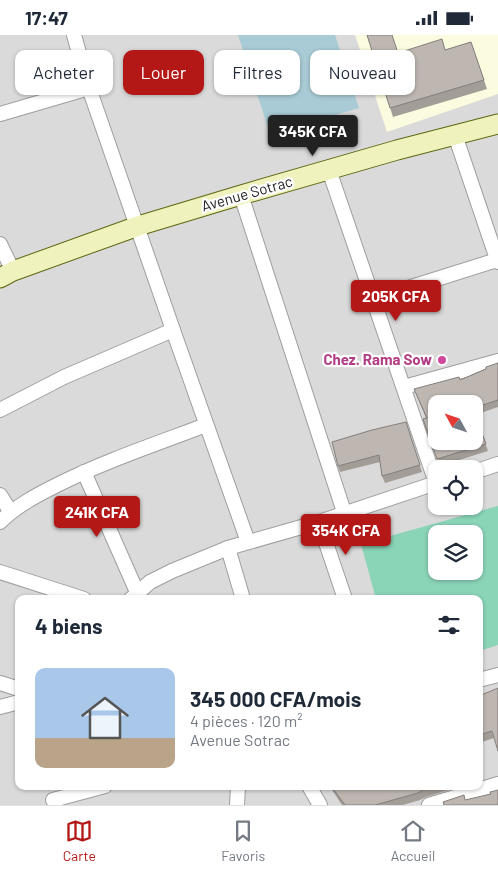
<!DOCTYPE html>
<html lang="fr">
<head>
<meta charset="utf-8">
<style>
	:root { --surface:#fff; --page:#f6f6f7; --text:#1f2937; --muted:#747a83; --line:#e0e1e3; --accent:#b41816 }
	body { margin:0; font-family:Barlow,sans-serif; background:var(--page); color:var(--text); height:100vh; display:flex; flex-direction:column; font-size:19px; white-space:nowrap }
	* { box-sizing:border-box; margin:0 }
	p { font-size:16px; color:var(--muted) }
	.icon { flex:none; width:28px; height:28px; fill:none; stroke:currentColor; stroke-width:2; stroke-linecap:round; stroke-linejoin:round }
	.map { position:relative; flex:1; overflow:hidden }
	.panel { position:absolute; left:15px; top:560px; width:468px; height:195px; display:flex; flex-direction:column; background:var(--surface); border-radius:10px; box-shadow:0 1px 4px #0004 }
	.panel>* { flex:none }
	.guide { position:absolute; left:15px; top:15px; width:469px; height:45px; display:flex; gap:10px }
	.needle { width:32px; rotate:310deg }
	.buttons { position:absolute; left:428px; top:360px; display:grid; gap:10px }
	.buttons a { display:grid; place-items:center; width:55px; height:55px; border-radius:10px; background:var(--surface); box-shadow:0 1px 4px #0004; font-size:25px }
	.price { position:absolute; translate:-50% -42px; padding:0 11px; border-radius:5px; background:var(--accent); color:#fff; font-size:16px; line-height:32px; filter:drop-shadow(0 1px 2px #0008) }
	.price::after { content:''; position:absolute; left:50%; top:30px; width:15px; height:11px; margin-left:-8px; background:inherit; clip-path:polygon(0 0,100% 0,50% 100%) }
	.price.current { background:#222; color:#fff }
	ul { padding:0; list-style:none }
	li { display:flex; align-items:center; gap:15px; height:125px; padding:0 20px }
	li span { display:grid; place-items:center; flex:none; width:140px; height:100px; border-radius:10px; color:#555 }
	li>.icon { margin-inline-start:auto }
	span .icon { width:60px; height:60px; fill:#fffc; stroke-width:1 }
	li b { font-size:21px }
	h2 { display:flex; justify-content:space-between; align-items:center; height:60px; padding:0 20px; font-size:21px }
	.pill { padding:0 18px; border-radius:10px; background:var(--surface); box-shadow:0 1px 4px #0004; font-size:18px; line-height:45px }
	.pill.current { background:var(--accent); color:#fff }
	.status { display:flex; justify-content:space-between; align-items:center; height:35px; padding:0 25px; background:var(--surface); direction:ltr }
	.status svg { height:14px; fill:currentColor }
	.tab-bar { display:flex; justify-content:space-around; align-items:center; height:70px; border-top:1px solid var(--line); background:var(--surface); font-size:14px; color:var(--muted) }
	.tab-bar a { display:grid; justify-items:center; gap:2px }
	.tab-bar .current { color:var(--accent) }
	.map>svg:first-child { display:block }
	.residential { fill:#dbdada; fill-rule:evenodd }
	.education { fill:#fbfbdf }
	.pitch { fill:#8ad4b8; fill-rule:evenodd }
	.water { fill:#a9cbd6 }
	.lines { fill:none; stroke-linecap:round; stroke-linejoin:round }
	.street-casing { stroke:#9e9e9e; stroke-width:16 }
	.secondary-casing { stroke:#5d6711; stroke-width:21 }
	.street { stroke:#fff; stroke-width:14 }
	.secondary { stroke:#eff2bd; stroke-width:19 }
	.wall { fill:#a39d98; fill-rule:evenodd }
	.building { fill:#bdb6b1; stroke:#847f7c }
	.hotel-dot { fill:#d1479c; stroke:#fff; stroke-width:2 }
	.labels { text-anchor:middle; stroke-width:4.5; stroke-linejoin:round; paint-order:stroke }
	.street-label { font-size:15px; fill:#1d1d1d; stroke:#fff }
	.hotel-label { font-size:15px; font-weight:bold; fill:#b23c85; stroke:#fff; text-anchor:end }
</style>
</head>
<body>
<div class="status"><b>17:47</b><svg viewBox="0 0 49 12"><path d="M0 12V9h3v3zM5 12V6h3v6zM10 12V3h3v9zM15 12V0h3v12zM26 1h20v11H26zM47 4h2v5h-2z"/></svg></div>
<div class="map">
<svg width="498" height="770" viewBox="0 0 498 770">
	<rect width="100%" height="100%" fill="#edeae4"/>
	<!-- residential -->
	<path class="residential" d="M0,0H498V770H0ZM436,369H474V406H436ZM436,434H474V471H436ZM436,499H474V536H436ZM19,564H479V751H19Z"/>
	<!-- education -->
	<path class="education" d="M355,0H498V59L387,97Z"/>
	<!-- pitch -->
	<path class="pitch" d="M498,471V610L479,616V564H376L361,509ZM436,499H474V536H436Z"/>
	<!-- water -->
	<path class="water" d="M238,0H335L359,73L270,99Z"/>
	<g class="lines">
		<defs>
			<g id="street">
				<path d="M74,0L89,53L173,295L248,507"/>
				<path d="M0,79L89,53"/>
				<path d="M455,100L498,227"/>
				<path d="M329,135L436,448"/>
				<path d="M241,160L344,477"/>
				<path d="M0,209L13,236"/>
				<path d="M373,264L497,225"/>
				<path d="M404,352L498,326"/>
				<path d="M0,375L64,342L173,295"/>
				<path d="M84,437L137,557"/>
				<path d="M474,437L498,429"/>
				<path d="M0,460L10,476"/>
				<path d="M0,487C16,471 37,460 57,450C105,426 156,409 206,390"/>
				<path d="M319,487L345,564"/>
				<path d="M228,513L243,564"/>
				<path d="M0,537L84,564"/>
				<path d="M131,564L150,547L172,536L228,513L319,487L436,448"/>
				<path d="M479,645L498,640"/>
				<path d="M0,648L19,654"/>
				<path d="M0,672L19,667"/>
				<path d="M309,751L320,770"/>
				<path d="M53,765L105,751"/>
				<path d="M237,770L238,751"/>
				<path d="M429,770L498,749"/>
			</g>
			<path id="secondary" d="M0,243L13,236L138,191L241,160L397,115L498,89"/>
		</defs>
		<!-- street casing -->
		<use href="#street" class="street-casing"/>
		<!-- secondary casing -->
		<use href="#secondary" class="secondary-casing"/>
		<!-- street -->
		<use href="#street" class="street"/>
		<!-- secondary -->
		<use href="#secondary" class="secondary"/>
	</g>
	<!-- wall -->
	<g class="wall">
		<path d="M367,0H392L398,18L445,15L471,7L487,54L393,82Z"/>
		<path d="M498,328V372L475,380L488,416L440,431L423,384L426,383L414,354L460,345ZM436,369H474V406Z"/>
		<path d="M406,387L422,437L385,448L382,441L380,427L340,437L338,431Z"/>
		<path d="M479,661L494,703L479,708Z"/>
		<path d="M326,751H461L426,762L420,765L403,770H342L330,752L327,753Z"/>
	</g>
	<!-- building -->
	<g class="building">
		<path d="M367,0H392L398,18L442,4L445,15L471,7L484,45L390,73Z"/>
		<path d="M498,328V365L474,373V369H436V406H474V377L486,409L437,424L423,384L427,383L414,354L459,342L460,345L486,334V332Z"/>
		<path d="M406,387L420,430L382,441L379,420L338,431L332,407L372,395Z"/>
		<path d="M498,653V716L492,696L479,700V661Z"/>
		<path d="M331,751H433L424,754L418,758L375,770H345Z"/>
		<path d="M498,755V770H444L443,767L464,760L465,765L491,759L490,757Z"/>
	</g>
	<!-- markers -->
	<circle class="hotel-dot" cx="442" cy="325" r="5"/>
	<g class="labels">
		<!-- street labels -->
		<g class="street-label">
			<text transform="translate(247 159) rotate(-16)" y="5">Avenue Sotrac</text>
		</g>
		<!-- hotel labels -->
		<g class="hotel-label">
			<text x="432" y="330">Chez. Rama Sow</text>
		</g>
	</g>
</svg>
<div class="buttons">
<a><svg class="needle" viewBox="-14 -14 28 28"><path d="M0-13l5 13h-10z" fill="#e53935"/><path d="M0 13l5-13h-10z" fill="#747a83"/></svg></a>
<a><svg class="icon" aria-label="locate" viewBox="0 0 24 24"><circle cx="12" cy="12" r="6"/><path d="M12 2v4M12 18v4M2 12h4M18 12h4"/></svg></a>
<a><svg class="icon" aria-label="layers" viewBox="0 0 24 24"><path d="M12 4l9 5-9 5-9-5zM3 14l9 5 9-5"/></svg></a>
</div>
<b class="price current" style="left:313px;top:122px">345K CFA</b>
<b class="price" style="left:396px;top:287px">205K CFA</b>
<b class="price" style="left:97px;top:503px">241K CFA</b>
<b class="price" style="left:346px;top:521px">354K CFA</b>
<div class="guide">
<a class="pill">Acheter</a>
<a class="pill current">Louer</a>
<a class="pill">Filtres</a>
<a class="pill">Nouveau</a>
</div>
<section class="panel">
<h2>4 biens<svg class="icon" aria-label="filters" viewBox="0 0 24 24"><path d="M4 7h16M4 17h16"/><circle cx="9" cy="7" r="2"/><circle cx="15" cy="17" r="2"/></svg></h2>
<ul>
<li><span style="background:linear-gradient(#a9c7e8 70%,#b9a48a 0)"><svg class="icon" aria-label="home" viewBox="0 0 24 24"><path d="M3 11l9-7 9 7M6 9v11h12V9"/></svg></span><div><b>345 000 CFA/mois</b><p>4 pièces · 120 m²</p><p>Avenue Sotrac</p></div></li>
</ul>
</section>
</div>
<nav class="tab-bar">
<a class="current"><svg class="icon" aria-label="map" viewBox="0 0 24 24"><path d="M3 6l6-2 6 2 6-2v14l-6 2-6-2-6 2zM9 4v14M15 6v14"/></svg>Carte</a>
<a><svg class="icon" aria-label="saved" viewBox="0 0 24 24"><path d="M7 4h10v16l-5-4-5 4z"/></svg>Favoris</a>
<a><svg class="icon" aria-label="home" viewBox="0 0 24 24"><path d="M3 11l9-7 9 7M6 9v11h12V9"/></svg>Accueil</a>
</nav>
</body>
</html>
